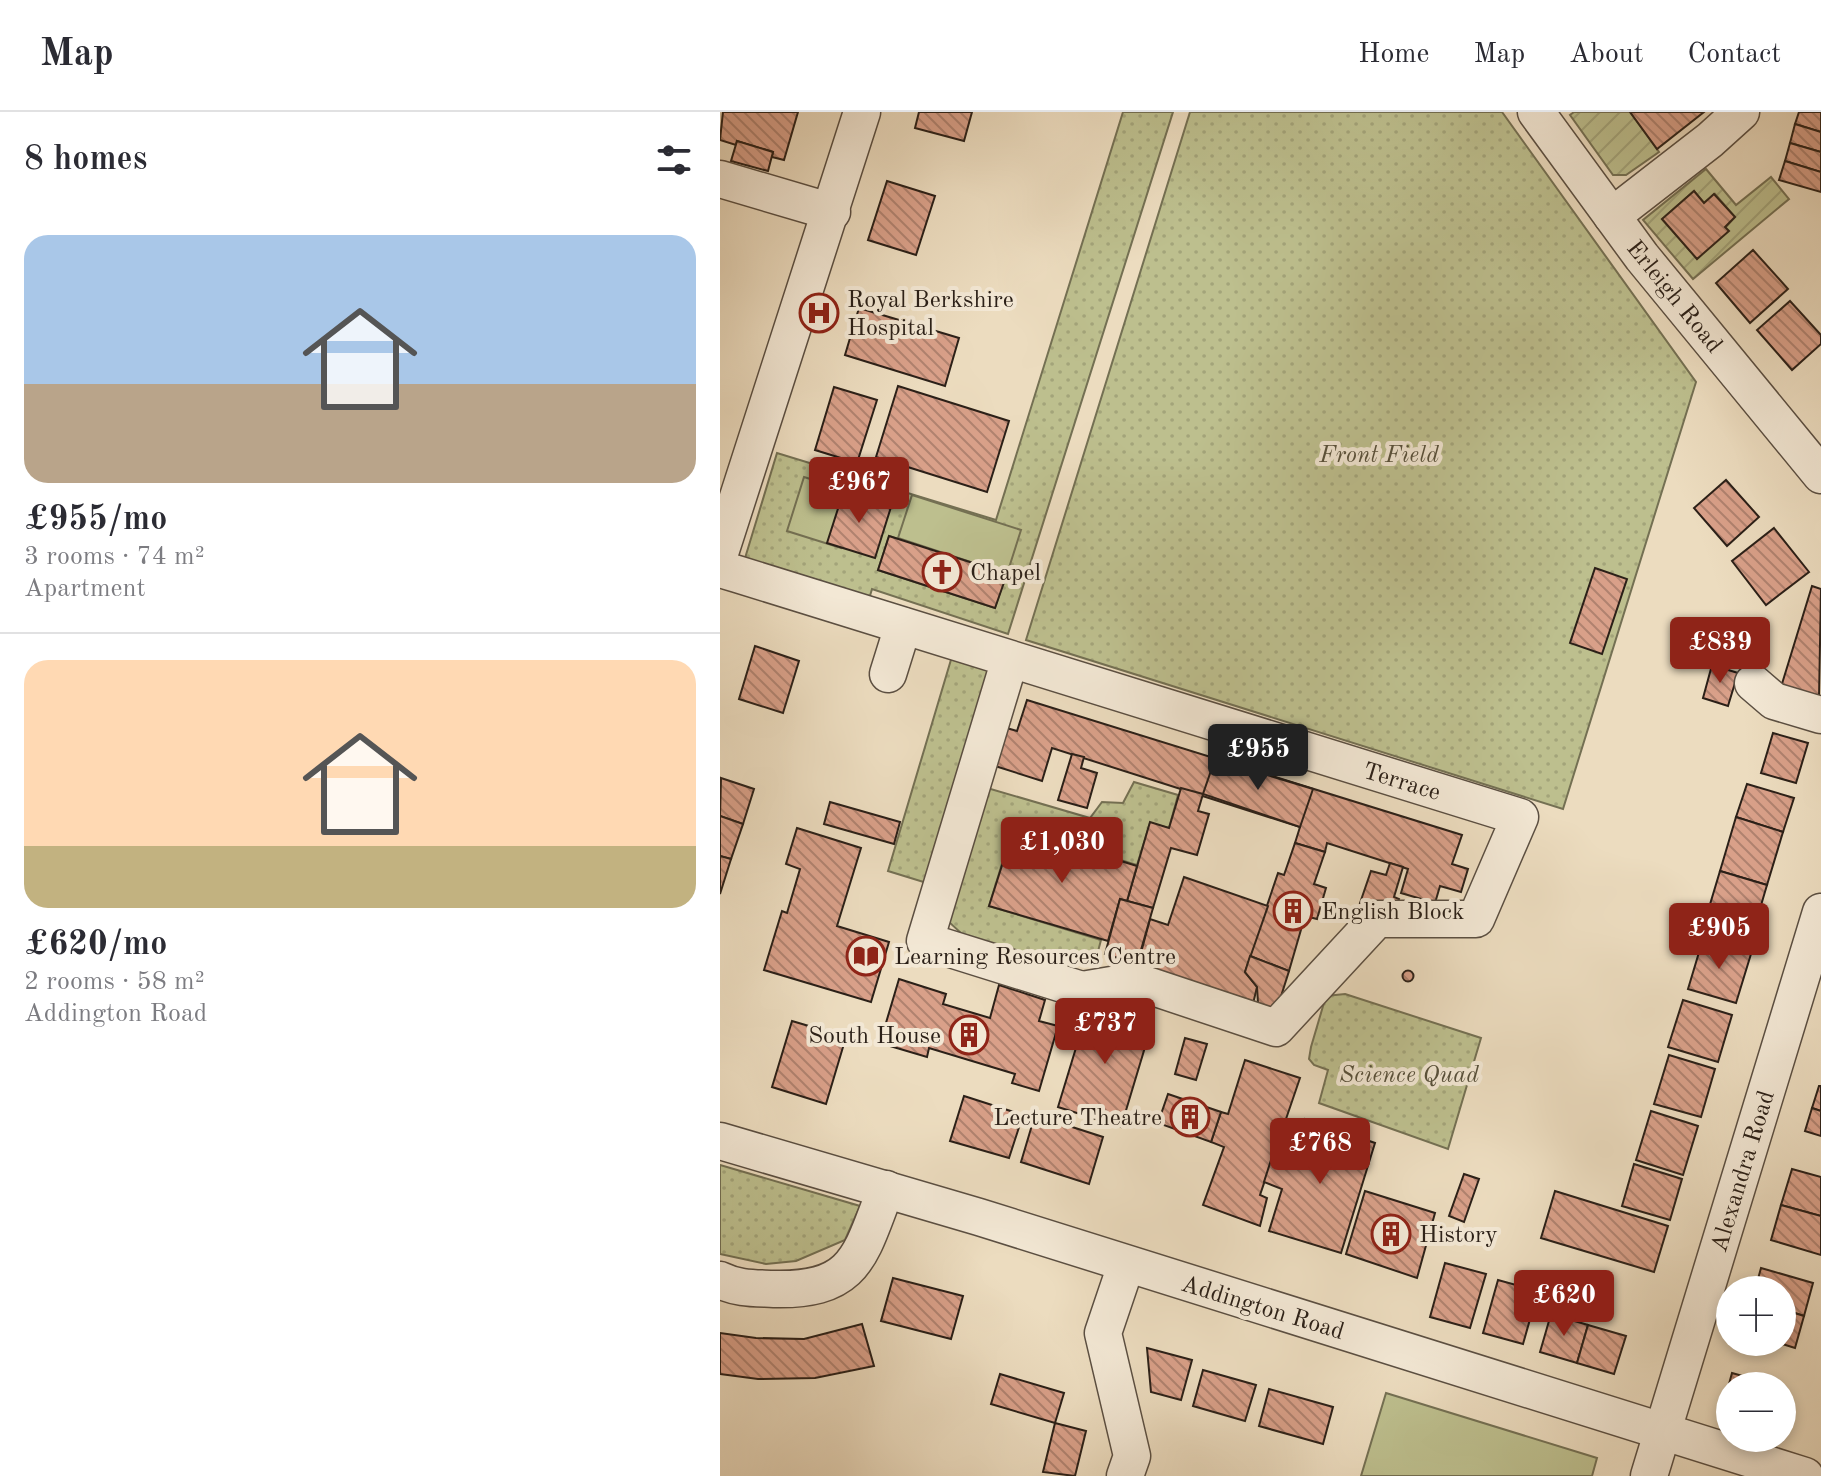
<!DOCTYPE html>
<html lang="en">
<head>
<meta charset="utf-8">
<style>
	:root { --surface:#fff; --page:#f2f2f3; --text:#2b2b33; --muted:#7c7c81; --line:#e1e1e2; --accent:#8f2418 }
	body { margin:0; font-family:"Old Standard TT",serif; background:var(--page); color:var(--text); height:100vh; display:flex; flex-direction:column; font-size:30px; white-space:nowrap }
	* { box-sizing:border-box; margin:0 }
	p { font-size:26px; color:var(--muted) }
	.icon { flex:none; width:44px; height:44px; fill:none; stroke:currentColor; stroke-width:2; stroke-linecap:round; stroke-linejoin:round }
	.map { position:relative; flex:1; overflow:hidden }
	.panel { display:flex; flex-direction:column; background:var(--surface); width:720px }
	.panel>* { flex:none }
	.fabs { position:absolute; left:996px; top:1164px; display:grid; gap:16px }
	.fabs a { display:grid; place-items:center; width:80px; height:80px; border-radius:50%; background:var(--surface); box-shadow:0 4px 12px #0003; font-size:40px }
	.price { position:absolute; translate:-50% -68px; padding:0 18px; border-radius:8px; background:var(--accent); color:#fff; font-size:26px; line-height:52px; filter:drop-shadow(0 2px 4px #0008) }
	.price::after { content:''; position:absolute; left:50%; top:48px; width:24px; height:18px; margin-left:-12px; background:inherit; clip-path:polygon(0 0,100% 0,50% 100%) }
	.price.on { background:#222; color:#fff }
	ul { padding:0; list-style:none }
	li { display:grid; align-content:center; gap:16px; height:424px; padding:0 24px }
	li+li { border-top:2px solid var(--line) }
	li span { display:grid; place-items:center; height:248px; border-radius:24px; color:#555 }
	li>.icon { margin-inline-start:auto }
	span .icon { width:144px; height:144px; fill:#fffc; stroke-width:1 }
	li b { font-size:34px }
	h2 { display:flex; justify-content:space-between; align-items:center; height:96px; padding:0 24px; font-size:34px }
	header { display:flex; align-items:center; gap:48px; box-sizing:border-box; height:112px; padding:0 40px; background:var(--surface); border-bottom:2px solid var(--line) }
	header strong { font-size:38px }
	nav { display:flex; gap:44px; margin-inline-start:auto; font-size:28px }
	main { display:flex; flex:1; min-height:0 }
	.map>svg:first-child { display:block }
	.grass { fill:url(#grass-dots); stroke:#747053; stroke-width:2; fill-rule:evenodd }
	.garden { fill:url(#garden-furrows); stroke:#747053; stroke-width:2; fill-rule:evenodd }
	.pitch { fill:#bdbf8e; stroke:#747053; stroke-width:2 }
	.building { fill:url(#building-back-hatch); stroke:#2b2018; stroke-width:2 }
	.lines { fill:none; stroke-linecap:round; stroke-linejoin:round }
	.minor-casing { stroke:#5b4f42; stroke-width:39 }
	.minor { stroke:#f3e8d5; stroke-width:36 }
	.labels { text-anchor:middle; stroke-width:8; stroke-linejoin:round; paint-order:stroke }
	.street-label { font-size:24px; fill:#2b2018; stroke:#f3e8d5 }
	.poi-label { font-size:24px; fill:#2b2018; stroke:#f3e8d5; text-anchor:start }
	.park-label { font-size:24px; font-style:italic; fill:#57503b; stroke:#f3e8d5 }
</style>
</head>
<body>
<header>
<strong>Map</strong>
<nav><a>Home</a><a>Map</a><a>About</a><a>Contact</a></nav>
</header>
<main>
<section class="panel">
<h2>8 homes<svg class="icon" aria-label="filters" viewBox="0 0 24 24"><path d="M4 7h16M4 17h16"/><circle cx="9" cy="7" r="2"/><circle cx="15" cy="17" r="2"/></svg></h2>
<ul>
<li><span style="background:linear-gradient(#a9c7e8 60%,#b9a48a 0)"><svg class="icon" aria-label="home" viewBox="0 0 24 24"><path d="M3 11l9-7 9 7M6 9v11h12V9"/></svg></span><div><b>£955/mo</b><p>3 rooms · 74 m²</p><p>Apartment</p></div></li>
<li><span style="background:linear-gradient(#ffd9b3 75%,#c2b280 0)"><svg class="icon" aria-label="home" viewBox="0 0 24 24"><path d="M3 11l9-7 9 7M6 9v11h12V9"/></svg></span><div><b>£620/mo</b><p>2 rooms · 58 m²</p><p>Addington Road</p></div></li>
</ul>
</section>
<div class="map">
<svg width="1101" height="1364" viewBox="0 0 1101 1364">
	<defs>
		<pattern id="grass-dots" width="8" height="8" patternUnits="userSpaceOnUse" patternTransform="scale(2)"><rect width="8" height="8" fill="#bdbf8e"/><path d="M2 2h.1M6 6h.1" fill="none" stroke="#a3a47a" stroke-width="1.8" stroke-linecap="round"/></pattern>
		<pattern id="garden-furrows" width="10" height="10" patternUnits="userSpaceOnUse" patternTransform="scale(2)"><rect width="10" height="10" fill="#bdbf8e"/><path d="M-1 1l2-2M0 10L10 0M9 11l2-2" fill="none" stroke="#a3a47a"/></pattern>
		<pattern id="building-back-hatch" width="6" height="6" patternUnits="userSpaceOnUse" patternTransform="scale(2)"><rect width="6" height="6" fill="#d9a089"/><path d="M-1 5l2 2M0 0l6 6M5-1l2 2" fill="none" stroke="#b0826f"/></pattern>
	</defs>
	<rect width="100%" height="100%" fill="#ecdcbf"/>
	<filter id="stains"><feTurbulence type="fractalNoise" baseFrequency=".0025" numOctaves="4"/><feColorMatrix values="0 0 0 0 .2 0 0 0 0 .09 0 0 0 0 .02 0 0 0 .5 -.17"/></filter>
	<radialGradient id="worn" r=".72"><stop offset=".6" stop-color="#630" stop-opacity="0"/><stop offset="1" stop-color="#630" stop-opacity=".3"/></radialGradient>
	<!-- grass -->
	<g class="grass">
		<path d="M403,0H453L288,522L152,477L147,494L22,456L57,341L276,408ZM169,424L286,462L275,496L158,458Z"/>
		<path d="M470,0H782L976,270L843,697L306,528Z"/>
		<path d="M233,541L276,554L210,772L168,759Z"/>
		<path d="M414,670L458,683L449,716L430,711L417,753L293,716L269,794L381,828L376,847L363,852L348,853L288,841L243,823L229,810L257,673L370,706L382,690L403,691Z"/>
		<path d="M625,882L761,926L728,1037L599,991L608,958L594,953L589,947L591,935L606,884Z"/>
		<path d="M0,1053L140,1094L125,1128L76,1149L46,1152L0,1142Z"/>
	</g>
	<!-- garden -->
	<g class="garden">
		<path d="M854,0H910L939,40L906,63H893L850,3Z"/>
		<path d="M986,57L1016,93L1051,65L1069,87L973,167L923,108ZM974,79L984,91L995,82L1015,105L977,147L942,107Z"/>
	</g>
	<!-- pitch -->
	<g class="pitch">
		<path d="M84,365L138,382L121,436L67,419Z"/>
		<path d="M192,383L301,418L287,462L178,426Z"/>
		<path d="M666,1281L877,1346L872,1364H641Z"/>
	</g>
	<!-- building -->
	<g class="building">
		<path d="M3,0H78L64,48L52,45L53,40L17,29L16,33L0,28Z"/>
		<path d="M199,0H252L244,29L195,16Z"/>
		<path d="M910,0H984L937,37Z"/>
		<path d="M1079,0H1101V20L1075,12Z"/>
		<path d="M1075,12L1101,20V40L1070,31Z"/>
		<path d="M17,29L53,40L48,59L11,49Z"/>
		<path d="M1070,31L1101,40V60L1065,49Z"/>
		<path d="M1065,49L1101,60V80L1059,68Z"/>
		<path d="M167,69L215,84L196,143L148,128Z"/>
		<path d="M974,79L984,91L994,82L1015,105L1005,115L1009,119L977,147L942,107Z"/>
		<path d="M1033,138L1068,177L1030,211L996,171Z"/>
		<path d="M1070,189L1101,223V232L1072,258L1037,218Z"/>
		<path d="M139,196L239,226L225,274L125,243Z"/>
		<path d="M178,274L289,309L267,380L156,345Z"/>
		<path d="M114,275L157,288L137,351L95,338Z"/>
		<path d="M1006,368L1039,405L1007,434L974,396Z"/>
		<path d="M123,381L171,395L155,446L107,431Z"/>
		<path d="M1054,416L1089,460L1046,493L1012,449Z"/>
		<path d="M169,424L287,462L275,496L158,458Z"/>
		<path d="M875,456L907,467L882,542L850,531Z"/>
		<path d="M1092,474L1101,477L1099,587L1061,575Z"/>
		<path d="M35,534L79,549L63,601L19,587Z"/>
		<path d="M992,553L1018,561L1008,594L983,586Z"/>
		<path d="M307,588L742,723L732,752L748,757L741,780L720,774L715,791L681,781L688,757L607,731L605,740L575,731L580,715L332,636L322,669L272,653L283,615L297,619Z"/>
		<path d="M1053,621L1088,631L1076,671L1041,661Z"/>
		<path d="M352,642L364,645L361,656L377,661L367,696L338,688Z"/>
		<path d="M495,647L593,677L580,715L483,682Z"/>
		<path d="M1,666L34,677L23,712L0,704Z"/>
		<path d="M1027,672L1074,686L1063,720L1016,705Z"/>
		<path d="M461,676L483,682L478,699L489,702L477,743L451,736L433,796L407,789L430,710L449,716Z"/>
		<path d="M110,690L180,710L174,732L104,712Z"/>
		<path d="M0,704L23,712L11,747L0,744Z"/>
		<path d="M1016,705L1063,720L1047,773L1000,759Z"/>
		<path d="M77,716L141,736L117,814L169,830L151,890L44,858L62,799L67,801L80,757L66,752Z"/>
		<path d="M294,716L417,754L407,789L400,787L388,829L269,794Z"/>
		<path d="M575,731L605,740L594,772L606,776L597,807L585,804L569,859L530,844L558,761L564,763Z"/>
		<path d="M0,744L11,747L0,782Z"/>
		<path d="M670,751L683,755L674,785L679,787L674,802L640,791L651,759L666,763Z"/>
		<path d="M1000,759L1047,773L1029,834L982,819Z"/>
		<path d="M464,765L548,794L525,860L537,875L532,896L415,863L430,807L448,813Z"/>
		<path d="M400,787L433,796L417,852L385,842Z"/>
		<path d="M983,827L1031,842L1016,891L968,877Z"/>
		<path d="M530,844L569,859L556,900L538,891L537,875L525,860Z"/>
		<circle cx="688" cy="864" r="5.5"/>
		<path d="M179,867L226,882L223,892L270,906L279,873L325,888L319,909L338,914L319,979L292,971L295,962L209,936L207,945L160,931Z"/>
		<path d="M963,888L1012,903L998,950L948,935Z"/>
		<path d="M369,893L432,912L401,1015L338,995Z"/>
		<path d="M72,909L126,925L106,992L52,975Z"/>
		<path d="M465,926L487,932L476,968L455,962Z"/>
		<path d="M949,943L995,957L981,1005L934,992Z"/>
		<path d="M525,948L580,966L540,1083L547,1086L540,1114L483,1093L504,1035L491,1030L501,1000L508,1002Z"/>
		<path d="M1099,974H1101V999L1092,996Z"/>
		<path d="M448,982L501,1000L491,1030L438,1011Z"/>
		<path d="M244,984L303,1003L289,1046L230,1029Z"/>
		<path d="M1092,996L1101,999V1024L1085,1019Z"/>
		<path d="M931,999L978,1014L963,1063L916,1048Z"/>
		<path d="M315,1003L383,1025L369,1072L301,1050Z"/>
		<path d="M585,1007L655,1031L621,1141L549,1119L562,1077L544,1070L552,1045L570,1051Z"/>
		<path d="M914,1052L962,1067L950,1108L902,1094Z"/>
		<path d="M1072,1057L1101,1065V1104L1061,1093Z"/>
		<path d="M744,1062L759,1067L744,1110L729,1104Z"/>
		<path d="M645,1079L715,1101L697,1166L626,1142Z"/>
		<path d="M835,1079L948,1114L934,1160L821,1126Z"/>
		<path d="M1061,1093L1101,1104V1143L1051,1128Z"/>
		<path d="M725,1151L766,1162L750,1216L710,1205Z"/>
		<path d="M1041,1156L1093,1171L1084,1204L1062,1197V1178H1035Z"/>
		<path d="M173,1166L243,1184L231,1227L161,1209Z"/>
		<path d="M778,1168L818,1179L803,1232L763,1221Z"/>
		<path d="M1062,1197L1084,1204L1075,1236L1056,1230H1062Z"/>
		<path d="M831,1202L868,1213L857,1251L820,1240Z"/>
		<path d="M142,1212L154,1254L95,1266L38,1267L0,1262V1221L36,1226L84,1227Z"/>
		<path d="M868,1213L906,1224L894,1262L857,1251Z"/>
		<path d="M427,1236L472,1248L461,1288L431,1280Z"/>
		<path d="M483,1258L536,1273L525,1309L473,1294Z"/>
		<path d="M1012,1261L1058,1274H1010V1296L1003,1294Z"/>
		<path d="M280,1262L344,1281L335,1311L271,1292Z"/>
		<path d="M549,1277L613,1295L603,1332L539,1314Z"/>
		<path d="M335,1311L366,1319L355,1364L323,1360Z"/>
	</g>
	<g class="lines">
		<defs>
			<g id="minor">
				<path d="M816,0L922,145L1101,363"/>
				<path d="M0,67L112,100"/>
				<path d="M892,104L990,28L1021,0"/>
				<path d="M0,441L142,0"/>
				<path d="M0,457L17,462C278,544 539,625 800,705L756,807H657L556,916L415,869L362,878L205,829L290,547"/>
				<path d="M168,562L183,514"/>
				<path d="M1033,571L1054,589L1101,603"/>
				<path d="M0,1029L259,1105L1085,1364"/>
				<path d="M0,1168C18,1177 35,1176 54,1177C137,1179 140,1143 166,1077"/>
				<path d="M405,1364L412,1344L383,1221L406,1153"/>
				<path d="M929,1364L1101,800"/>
			</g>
		</defs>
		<!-- minor casing -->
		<use href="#minor" class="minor-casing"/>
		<!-- minor -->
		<use href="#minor" class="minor"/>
	</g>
	<!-- icons -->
	<defs>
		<symbol id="hospital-ring" viewBox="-11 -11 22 22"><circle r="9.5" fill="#f3e8d5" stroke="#8f2418" stroke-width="1.5"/><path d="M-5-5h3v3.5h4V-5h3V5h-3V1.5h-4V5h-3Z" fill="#8f2418"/></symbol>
		<symbol id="church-ring" viewBox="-11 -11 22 22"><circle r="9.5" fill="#f3e8d5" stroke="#8f2418" stroke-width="1.5"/><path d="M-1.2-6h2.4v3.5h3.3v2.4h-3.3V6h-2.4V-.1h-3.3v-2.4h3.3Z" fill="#8f2418"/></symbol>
		<symbol id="building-ring" viewBox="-11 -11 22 22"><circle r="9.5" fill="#f3e8d5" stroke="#8f2418" stroke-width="1.5"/><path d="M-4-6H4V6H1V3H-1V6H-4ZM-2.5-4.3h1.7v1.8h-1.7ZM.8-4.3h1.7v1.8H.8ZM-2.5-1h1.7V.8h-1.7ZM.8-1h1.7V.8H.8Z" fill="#8f2418"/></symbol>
		<symbol id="library-ring" viewBox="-11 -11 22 22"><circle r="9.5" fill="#f3e8d5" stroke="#8f2418" stroke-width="1.5"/><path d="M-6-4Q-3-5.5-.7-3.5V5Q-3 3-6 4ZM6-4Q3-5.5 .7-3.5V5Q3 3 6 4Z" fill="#8f2418"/></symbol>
	</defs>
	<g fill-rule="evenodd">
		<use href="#hospital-ring" x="77" y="179" width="44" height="44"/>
		<use href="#church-ring" x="200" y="438" width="44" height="44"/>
		<use href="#building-ring" x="551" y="777" width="44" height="44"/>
		<use href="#library-ring" x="124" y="822" width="44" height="44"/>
		<use href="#building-ring" x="227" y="901" width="44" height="44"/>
		<use href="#building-ring" x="448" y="983" width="44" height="44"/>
		<use href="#building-ring" x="649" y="1100" width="44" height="44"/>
	</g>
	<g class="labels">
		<!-- street labels -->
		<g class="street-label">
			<text transform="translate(955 184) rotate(51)" y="8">Erleigh Road</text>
			<text transform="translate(682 669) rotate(17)" y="8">Terrace</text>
			<text transform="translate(1022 1059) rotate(-73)" y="8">Alexandra Road</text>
			<text transform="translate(543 1195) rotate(17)" y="8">Addington Road</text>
		</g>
		<!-- poi labels -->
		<g class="poi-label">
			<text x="127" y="195">Royal Berkshire<tspan x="127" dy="28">Hospital</tspan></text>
			<text x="250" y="468">Chapel</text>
			<text x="601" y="807">English Block</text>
			<text x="174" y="852">Learning Resources Centre</text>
			<text x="221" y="931" text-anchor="end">South House</text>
			<text x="442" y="1013" text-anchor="end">Lecture Theatre</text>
			<text x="699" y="1130">History</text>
		</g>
		<!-- park labels -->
		<g class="park-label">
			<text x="659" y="350">Front Field</text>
			<text x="689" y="970">Science Quad</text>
		</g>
	</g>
	<rect width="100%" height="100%" filter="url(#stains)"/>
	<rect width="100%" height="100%" fill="url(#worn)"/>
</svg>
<div class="fabs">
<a>+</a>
<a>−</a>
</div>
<b class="price" style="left:139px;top:413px">£967</b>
<b class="price" style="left:1000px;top:573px">£839</b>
<b class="price on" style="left:538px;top:680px">£955</b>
<b class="price" style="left:342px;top:773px">£1,030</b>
<b class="price" style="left:999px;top:859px">£905</b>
<b class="price" style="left:385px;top:954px">£737</b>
<b class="price" style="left:600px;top:1074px">£768</b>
<b class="price" style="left:844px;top:1226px">£620</b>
</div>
</main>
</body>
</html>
